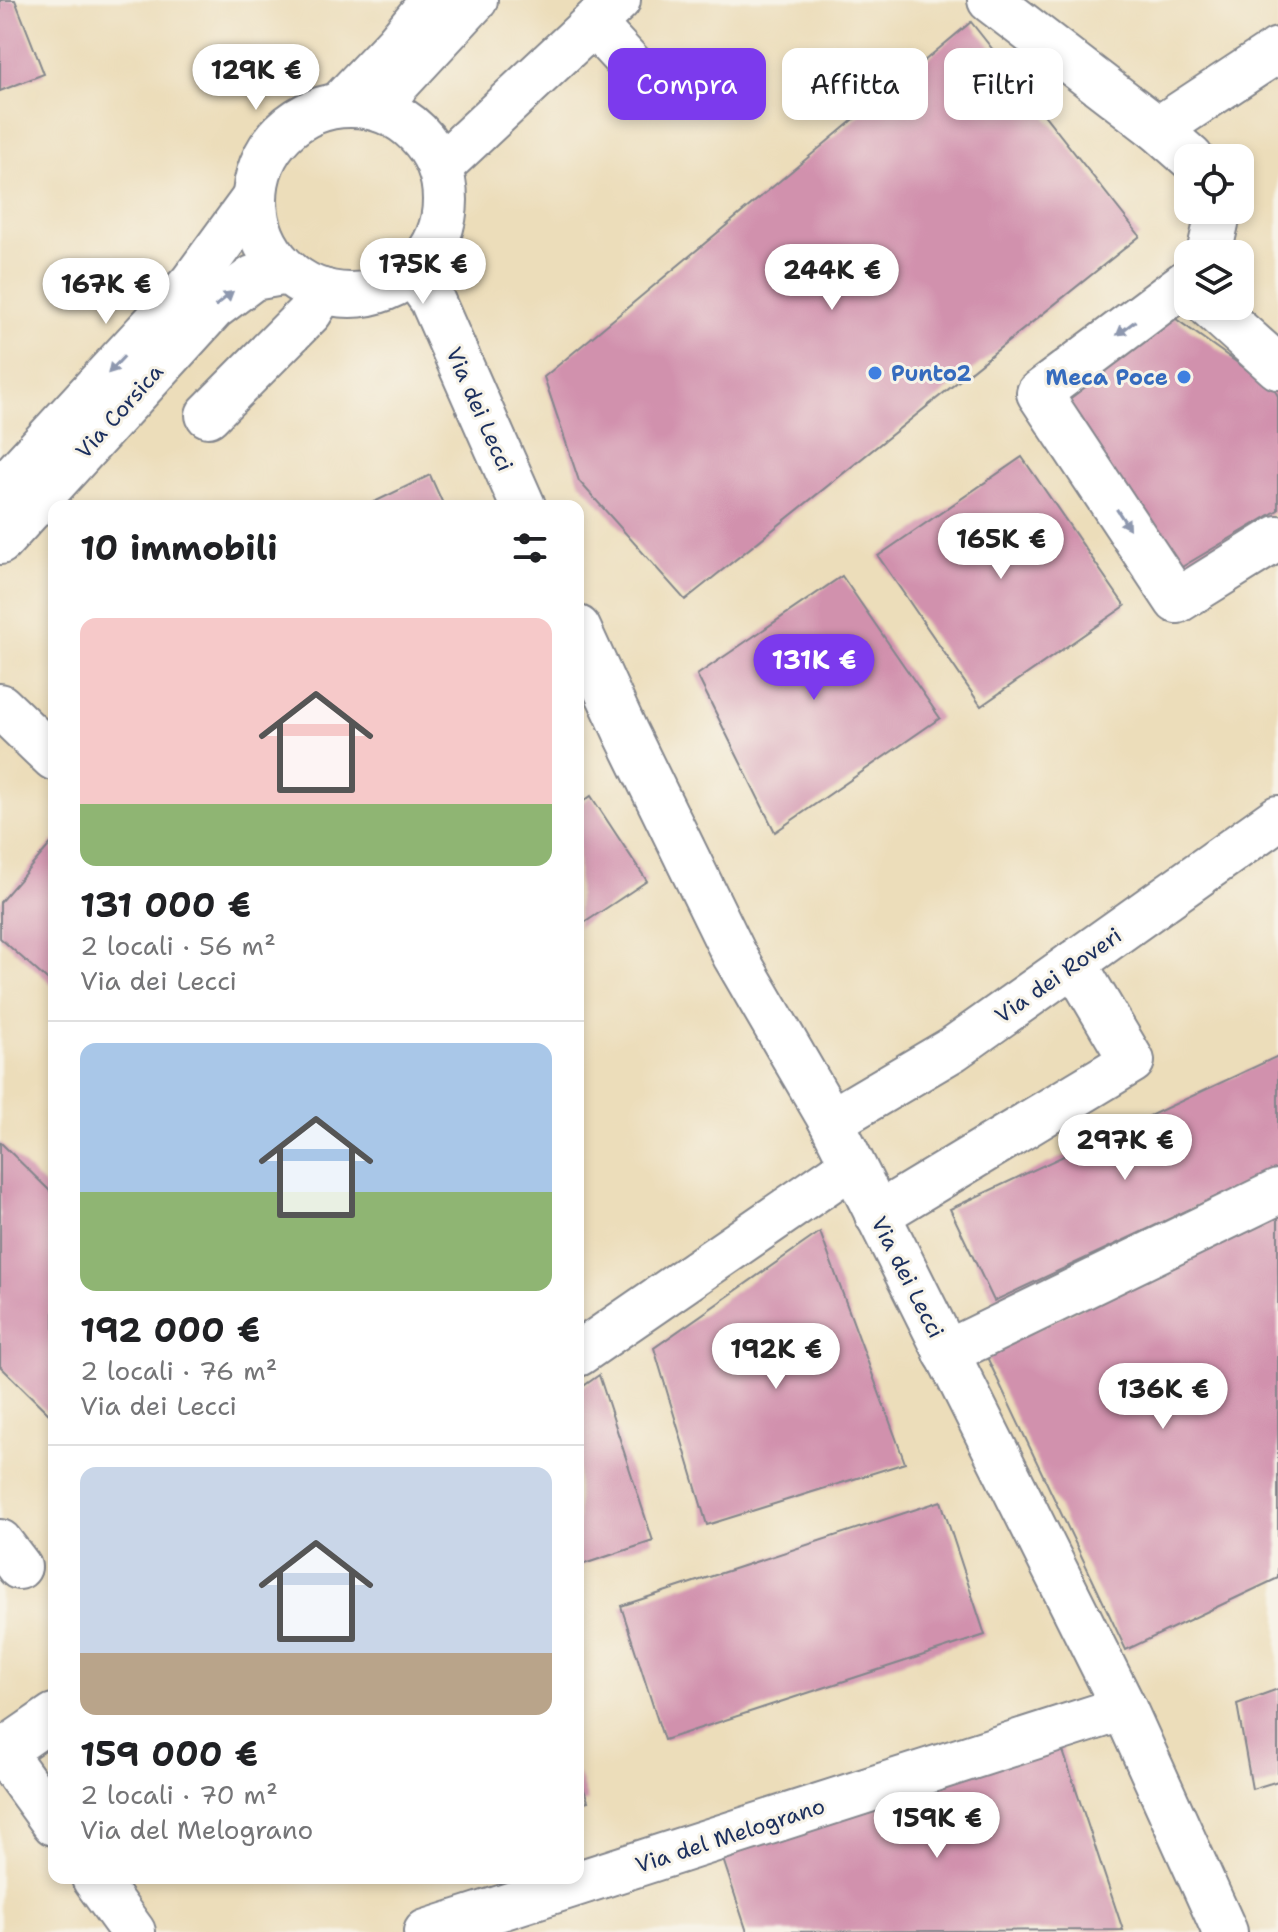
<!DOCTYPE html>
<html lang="it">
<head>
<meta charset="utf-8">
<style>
	:root { --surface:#fff; --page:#f2f2f2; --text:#202124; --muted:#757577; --line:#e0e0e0; --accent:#7c3aed }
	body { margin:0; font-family:"Shantell Sans",sans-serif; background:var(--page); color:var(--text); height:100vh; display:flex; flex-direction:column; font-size:30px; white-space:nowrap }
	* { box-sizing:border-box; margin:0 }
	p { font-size:26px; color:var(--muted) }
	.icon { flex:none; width:44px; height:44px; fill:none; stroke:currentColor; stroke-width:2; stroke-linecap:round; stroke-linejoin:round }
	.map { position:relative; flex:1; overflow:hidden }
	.panel { position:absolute; left:48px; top:500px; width:536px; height:1384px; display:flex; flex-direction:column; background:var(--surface); border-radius:16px; box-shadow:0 4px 12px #0003 }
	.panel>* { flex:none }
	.guide { position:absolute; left:608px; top:48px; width:550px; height:72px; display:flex; gap:16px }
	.buttons { position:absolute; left:1174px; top:144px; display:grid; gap:16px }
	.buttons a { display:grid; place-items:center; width:80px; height:80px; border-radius:16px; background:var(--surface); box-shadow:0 4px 12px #0003; font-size:40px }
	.price { position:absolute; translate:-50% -68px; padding:0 18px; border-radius:28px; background:#fff; color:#222; font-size:26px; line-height:52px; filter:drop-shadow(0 2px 4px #0008) }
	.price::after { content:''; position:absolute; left:50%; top:48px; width:24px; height:18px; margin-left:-12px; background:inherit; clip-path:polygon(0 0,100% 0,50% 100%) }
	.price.active { background:var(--accent); color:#fff }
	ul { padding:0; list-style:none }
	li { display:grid; align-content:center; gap:16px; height:424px; padding:0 32px }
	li+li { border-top:2px solid var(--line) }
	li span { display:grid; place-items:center; height:248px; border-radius:16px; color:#555 }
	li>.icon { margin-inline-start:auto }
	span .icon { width:144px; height:144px; fill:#fffc; stroke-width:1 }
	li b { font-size:34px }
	h2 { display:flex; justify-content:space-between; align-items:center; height:96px; padding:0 32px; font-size:34px }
	.chip { padding:0 28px; border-radius:16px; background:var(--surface); box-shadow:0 4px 12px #0003; font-size:28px; line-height:72px }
	.chip.active { background:var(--accent); color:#fff }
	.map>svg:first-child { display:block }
	.building { fill:#d191ad }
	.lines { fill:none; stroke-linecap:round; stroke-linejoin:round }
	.minor-casing { stroke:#84868c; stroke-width:48 }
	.major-casing { stroke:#84868c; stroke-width:48 }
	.highway-casing { stroke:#84868c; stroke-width:48 }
	.minor { stroke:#fff; stroke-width:44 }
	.major { stroke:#fff; stroke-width:44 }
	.highway { stroke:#fff; stroke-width:44 }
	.oneway { fill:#8d97ae }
	.shop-dot { fill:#3f7fe0; stroke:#f7f3e8; stroke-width:3 }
	.labels { text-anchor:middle; stroke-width:6; stroke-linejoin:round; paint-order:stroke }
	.shop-label { font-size:22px; font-weight:bold; fill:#366cbe; stroke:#f7f3e8; text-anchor:start }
	.street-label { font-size:22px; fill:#1b2f5e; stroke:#f7f3e8 }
</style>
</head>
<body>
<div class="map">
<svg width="1278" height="1932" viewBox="0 0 1278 1932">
	<rect width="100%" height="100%" fill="#f7f3e8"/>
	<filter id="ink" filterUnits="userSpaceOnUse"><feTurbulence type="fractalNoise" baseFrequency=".0125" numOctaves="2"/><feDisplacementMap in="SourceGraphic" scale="16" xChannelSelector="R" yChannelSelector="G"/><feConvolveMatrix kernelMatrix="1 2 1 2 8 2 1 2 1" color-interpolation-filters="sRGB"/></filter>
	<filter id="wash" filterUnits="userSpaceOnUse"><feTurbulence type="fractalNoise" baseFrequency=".006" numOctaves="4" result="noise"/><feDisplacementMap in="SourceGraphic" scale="32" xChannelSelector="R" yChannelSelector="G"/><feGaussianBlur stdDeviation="1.8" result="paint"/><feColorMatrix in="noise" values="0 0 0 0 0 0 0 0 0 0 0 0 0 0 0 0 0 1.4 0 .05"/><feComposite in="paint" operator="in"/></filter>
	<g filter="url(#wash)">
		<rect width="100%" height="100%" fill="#ecddba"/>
		<g id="blocks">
			<!-- building -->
			<g class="building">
				<path d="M0,0H15L44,74L0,91Z"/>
				<path d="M971,22L1140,236L685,600L579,481L544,377Z"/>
				<path d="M1169,314L1274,389L1278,396V510L1175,571L1057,400Z"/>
				<path d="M1022,457L1125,606L981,706L878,556Z"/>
				<path d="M430,475L444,506H366Z"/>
				<path d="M842,576L940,718L775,832L697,675Z"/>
				<path d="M591,796L647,881L578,927V805Z"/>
				<path d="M54,840V986L0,938V902Z"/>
				<path d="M1278,1056V1168L994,1301L950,1209Z"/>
				<path d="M0,1142L54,1195V1419L0,1366Z"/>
				<path d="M1278,1213V1578L1126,1650L985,1353Z"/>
				<path d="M820,1232L905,1463L707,1525L654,1348Z"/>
				<path d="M599,1375L653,1541L578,1566V1390Z"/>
				<path d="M941,1501L985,1635L664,1740L621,1606Z"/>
				<path d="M1278,1689V1781L1252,1789L1237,1704Z"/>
				<path d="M1059,1739L1123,1930L747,1932L721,1853Z"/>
				<path d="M578,1772L588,1801L578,1804Z"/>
			</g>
		</g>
	</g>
	<g filter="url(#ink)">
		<use href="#blocks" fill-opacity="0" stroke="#84868c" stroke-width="2"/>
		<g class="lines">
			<defs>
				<g id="minor">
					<path d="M990,0L1158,129L1191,158"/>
					<path d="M594,25L631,65"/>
					<path d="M1158,129L1278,50"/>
					<path d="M440,167L618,0"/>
					<path d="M1209,254L1219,210"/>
					<path d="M412,272L432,300L523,506"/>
					<path d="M1188,281L1039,393L1177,601L1278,538"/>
					<path d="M1210,306L1278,367"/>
					<path d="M208,415L310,312L323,291"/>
					<path d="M578,628L626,733L735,956L831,1121L1124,1708L1225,1932"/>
					<path d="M0,706L54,758"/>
					<path d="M831,1121L953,1049L1278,818"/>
					<path d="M877,1215L1132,1061L1074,963"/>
					<path d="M946,1353L1278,1192"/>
					<path d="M578,1354L852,1165"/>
					<path d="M0,1542L19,1567"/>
					<path d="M0,1748L54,1823"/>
					<path d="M2,1752L54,1716"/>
					<path d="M94,1878L133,1932"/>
					<path d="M426,1932L1124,1708"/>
				</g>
				<g id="major">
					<circle cx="350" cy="200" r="95"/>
					<path d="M379,109L397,84L475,0"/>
					<path d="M0,491L192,283L255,197"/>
					<path d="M0,542L213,308L253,278L288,272"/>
				</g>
				<path id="highway" d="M339,105L397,44L433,0"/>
			</defs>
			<!-- minor casing -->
			<use href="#minor" class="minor-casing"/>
			<!-- major casing -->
			<use href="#major" class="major-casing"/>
			<!-- highway casing -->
			<use href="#highway" class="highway-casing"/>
			<!-- minor -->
			<use href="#minor" class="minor"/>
			<!-- major -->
			<use href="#major" class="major"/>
			<!-- highway -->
			<use href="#highway" class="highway"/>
		</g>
		<!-- one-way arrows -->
		<defs><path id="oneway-solid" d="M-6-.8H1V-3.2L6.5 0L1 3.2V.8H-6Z" transform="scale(2)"/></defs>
		<g class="oneway">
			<use href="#oneway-solid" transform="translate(224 299) rotate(-39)"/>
			<use href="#oneway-solid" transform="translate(1126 328) rotate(143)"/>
			<use href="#oneway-solid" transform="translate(116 365) rotate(133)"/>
			<use href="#oneway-solid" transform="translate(1123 519) rotate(57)"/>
		</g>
	</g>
	<!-- markers -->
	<g class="shop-dot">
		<circle cx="875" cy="373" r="8"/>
		<circle cx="1184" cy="377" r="8"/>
	</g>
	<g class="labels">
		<!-- shop labels -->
		<g class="shop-label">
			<text x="891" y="381">Punto2</text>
			<text x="1168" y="385" text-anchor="end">Meca Poce</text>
		</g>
		<!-- street labels -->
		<g class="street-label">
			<text transform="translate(480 409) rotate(66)" y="8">Via dei Lecci</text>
			<text transform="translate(119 411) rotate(-48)" y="8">Via Corsica</text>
			<text transform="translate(1058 975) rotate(-35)" y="8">Via dei Roveri</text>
			<text transform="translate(908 1277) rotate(63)" y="8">Via dei Lecci</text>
			<text transform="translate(730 1835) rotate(-18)" y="8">Via del Melograno</text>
		</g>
	</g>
</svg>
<div class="buttons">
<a><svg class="icon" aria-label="locate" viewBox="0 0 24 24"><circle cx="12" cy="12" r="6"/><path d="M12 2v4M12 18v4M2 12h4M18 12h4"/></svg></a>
<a><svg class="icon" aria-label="layers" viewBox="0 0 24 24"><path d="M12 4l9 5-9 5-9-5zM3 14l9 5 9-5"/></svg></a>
</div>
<b class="price" style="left:256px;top:112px">129K €</b>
<b class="price" style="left:423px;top:306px">175K €</b>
<b class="price" style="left:832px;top:312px">244K €</b>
<b class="price" style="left:106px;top:326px">167K €</b>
<b class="price" style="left:1001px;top:581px">165K €</b>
<b class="price active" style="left:814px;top:702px">131K €</b>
<b class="price" style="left:1125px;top:1182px">297K €</b>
<b class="price" style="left:776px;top:1391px">192K €</b>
<b class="price" style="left:1163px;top:1431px">136K €</b>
<b class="price" style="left:937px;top:1860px">159K €</b>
<div class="guide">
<a class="chip active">Compra</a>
<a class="chip">Affitta</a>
<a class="chip">Filtri</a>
</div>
<section class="panel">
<h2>10 immobili<svg class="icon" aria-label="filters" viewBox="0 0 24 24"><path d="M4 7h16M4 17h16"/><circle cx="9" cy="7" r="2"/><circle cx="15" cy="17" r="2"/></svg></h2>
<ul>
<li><span style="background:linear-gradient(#f6c9c9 75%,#8fb573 0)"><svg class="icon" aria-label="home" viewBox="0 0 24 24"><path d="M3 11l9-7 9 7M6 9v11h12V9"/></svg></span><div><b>131 000 €</b><p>2 locali · 56 m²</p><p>Via dei Lecci</p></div></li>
<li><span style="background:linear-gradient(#a9c7e8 60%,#8fb573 0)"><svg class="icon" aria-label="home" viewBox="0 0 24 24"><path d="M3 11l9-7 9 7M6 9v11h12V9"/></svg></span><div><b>192 000 €</b><p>2 locali · 76 m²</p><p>Via dei Lecci</p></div></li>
<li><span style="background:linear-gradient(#c9d6e8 75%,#b9a48a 0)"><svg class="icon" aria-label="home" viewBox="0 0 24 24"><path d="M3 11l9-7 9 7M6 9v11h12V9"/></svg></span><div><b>159 000 €</b><p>2 locali · 70 m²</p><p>Via del Melograno</p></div></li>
</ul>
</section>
</div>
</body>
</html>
